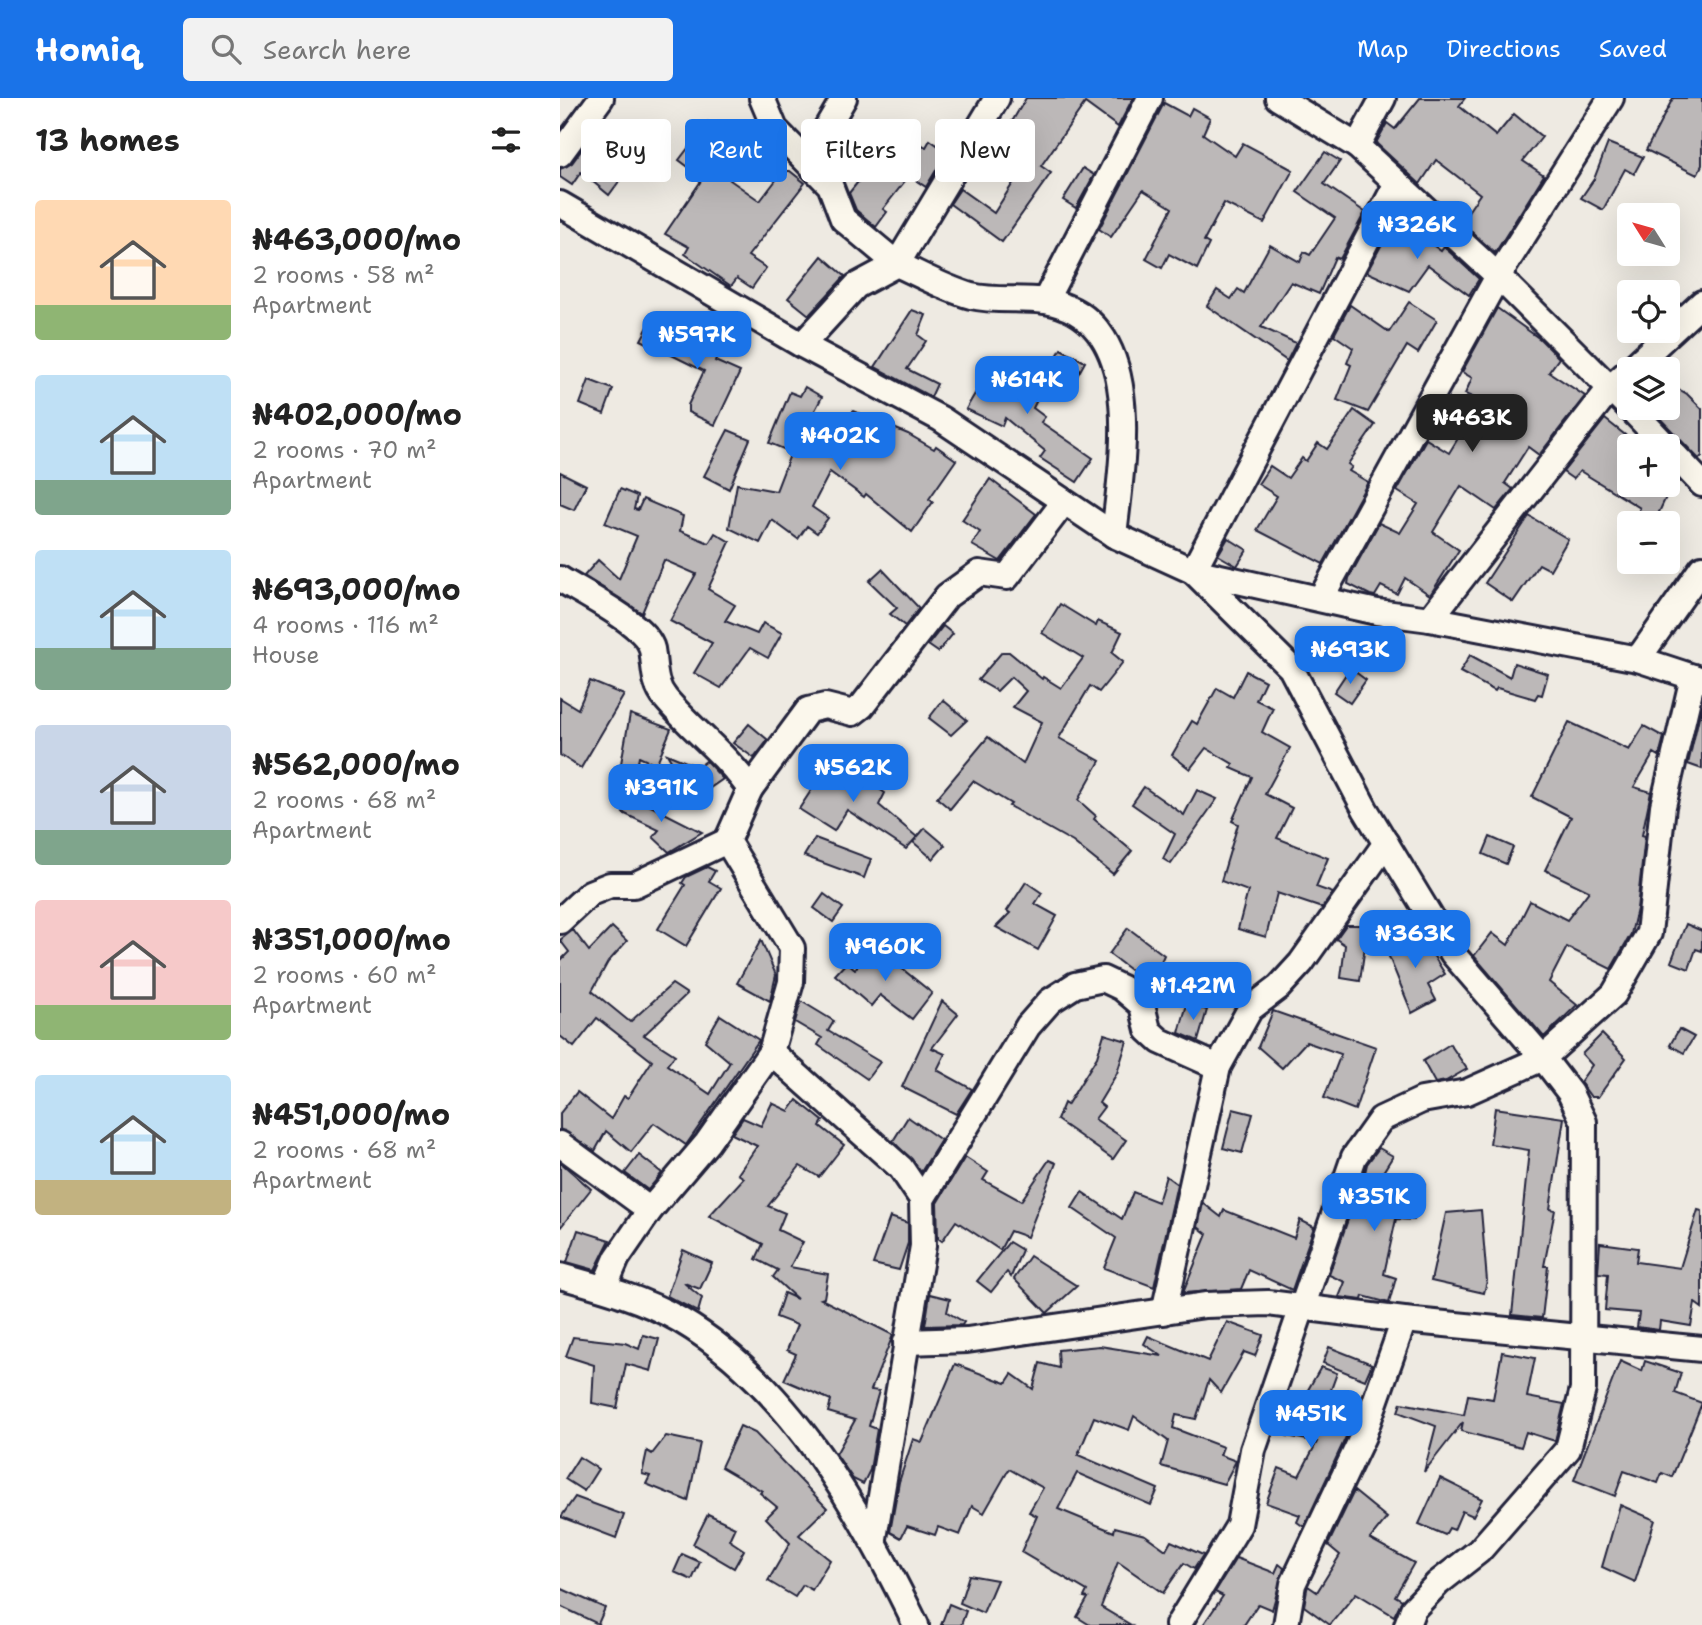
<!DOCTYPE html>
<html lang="en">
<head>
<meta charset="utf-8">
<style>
	:root { --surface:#fff; --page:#f2f2f2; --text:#222; --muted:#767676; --accent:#1a73e8 }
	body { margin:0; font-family:"Shantell Sans",sans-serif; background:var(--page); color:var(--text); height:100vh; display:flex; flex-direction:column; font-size:26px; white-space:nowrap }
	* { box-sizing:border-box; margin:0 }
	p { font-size:23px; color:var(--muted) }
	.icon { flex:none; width:38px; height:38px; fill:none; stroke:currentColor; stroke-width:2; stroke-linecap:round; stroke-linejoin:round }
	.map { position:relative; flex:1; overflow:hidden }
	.panel { display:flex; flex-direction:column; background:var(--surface); width:560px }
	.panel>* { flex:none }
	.guide { position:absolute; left:21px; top:21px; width:665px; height:63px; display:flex; gap:14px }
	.needle { width:46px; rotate:307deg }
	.tools { position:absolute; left:1057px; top:105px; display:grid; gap:14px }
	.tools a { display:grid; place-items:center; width:63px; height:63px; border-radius:7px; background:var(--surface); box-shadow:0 7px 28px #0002; font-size:35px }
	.price { position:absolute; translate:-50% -60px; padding:0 16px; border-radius:14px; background:var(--accent); color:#fff; font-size:23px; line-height:46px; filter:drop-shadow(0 2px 4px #0008) }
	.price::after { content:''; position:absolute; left:50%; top:42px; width:21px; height:16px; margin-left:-10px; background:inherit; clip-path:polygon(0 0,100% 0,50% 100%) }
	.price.on { background:#222; color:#fff }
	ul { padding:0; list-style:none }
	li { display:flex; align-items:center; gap:21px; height:175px; padding:0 35px }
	li span { display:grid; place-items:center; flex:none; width:196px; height:140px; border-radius:7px; color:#555 }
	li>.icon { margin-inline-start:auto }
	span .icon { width:84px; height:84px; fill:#fffc; stroke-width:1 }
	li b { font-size:30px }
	h2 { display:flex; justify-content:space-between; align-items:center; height:84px; padding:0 35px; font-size:30px }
	.chip { padding:0 24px; border-radius:7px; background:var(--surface); box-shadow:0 7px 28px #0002; font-size:24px; line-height:63px }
	.chip.on { background:var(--accent); color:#fff }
	header { display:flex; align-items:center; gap:42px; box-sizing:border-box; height:98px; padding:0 35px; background:var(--accent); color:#fff }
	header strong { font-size:33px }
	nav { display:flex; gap:38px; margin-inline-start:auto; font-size:24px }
	.search { width:490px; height:63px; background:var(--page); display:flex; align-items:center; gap:18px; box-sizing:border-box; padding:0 24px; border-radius:7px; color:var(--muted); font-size:26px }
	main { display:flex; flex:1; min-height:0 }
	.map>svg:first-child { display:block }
	.building { fill:#bcb8b8; stroke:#22223b; stroke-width:2 }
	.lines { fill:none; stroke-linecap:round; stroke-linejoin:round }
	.street-casing { stroke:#22223b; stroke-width:30 }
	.street { stroke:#fbf7ec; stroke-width:24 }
</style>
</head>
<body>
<header>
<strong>Homiq</strong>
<div class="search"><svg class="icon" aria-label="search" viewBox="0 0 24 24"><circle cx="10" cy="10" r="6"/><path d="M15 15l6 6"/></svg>Search here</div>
<nav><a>Map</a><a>Directions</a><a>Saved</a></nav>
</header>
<main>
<section class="panel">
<h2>13 homes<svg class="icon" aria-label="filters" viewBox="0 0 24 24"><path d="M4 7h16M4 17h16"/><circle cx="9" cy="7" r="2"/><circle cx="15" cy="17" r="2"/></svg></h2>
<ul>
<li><span style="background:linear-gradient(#ffd9b3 75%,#8fb573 0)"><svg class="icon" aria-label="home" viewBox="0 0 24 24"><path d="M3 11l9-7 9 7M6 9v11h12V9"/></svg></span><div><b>₦463,000/mo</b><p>2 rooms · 58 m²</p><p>Apartment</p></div></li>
<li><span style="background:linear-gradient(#bfe0f5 75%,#7fa58c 0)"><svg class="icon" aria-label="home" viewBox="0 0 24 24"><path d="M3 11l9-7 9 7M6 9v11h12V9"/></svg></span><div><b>₦402,000/mo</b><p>2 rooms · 70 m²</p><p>Apartment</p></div></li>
<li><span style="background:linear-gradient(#bfe0f5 70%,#7fa58c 0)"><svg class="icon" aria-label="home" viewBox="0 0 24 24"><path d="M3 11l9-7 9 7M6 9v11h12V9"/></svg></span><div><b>₦693,000/mo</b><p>4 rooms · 116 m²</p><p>House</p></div></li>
<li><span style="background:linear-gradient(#c9d6e8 75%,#7fa58c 0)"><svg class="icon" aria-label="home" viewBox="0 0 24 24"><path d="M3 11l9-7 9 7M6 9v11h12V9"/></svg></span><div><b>₦562,000/mo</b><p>2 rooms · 68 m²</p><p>Apartment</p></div></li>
<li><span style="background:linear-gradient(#f6c9c9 75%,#8fb573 0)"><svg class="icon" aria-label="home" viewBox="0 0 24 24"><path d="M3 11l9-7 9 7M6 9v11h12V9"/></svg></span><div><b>₦351,000/mo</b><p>2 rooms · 60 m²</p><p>Apartment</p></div></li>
<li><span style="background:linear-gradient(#bfe0f5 75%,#c2b280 0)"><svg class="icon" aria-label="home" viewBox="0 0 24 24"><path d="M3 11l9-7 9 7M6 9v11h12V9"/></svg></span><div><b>₦451,000/mo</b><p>2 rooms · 68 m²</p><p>Apartment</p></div></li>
</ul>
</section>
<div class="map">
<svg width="1142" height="1527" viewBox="0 0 1142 1527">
	<rect width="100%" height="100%" fill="#eeeae2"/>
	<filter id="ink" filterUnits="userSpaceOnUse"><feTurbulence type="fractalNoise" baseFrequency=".0143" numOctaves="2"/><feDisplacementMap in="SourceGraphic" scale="14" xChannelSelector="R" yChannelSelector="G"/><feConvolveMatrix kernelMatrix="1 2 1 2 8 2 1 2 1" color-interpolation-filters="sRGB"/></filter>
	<g filter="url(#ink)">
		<!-- building -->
		<g class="building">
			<path d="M466,0H573L558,29L525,5L481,68L491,75L442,144L390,106L400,91L434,115L455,82L428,64Z"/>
			<path d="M860,0H905L899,8L936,38L954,16L982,39L963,63L984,77L935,155L901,124L920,96L876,62L860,86L816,45L827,25L835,31Z"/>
			<path d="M1113,0H1142V67L1137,77L1086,52Z"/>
			<path d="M604,5L628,18L632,10L650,20L643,36L675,58L683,45L733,72L704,125L664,105L644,143L649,146L637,171L609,156L602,170L586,161L612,110L583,92L551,139L539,131Z"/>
			<path d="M148,24L188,65L170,82L200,103L223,73H230L245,85L188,158L206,170L192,190L177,180L171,188L125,156L129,149L105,136L143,80L119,62Z"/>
			<path d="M31,39L47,50L51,46L68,61L57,73L63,78L49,97L21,74L12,87L0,79V71L12,65Z"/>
			<path d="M349,39L366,49L370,42L387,54L366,89L349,78L323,111L327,114L316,129L296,112L289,95L314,64L326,74Z"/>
			<path d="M1048,45L1083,59L1074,76L1065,71L1043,112L1021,100L1034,81Z"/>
			<path d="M765,54L780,63L764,86L805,114L780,161L775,159L759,196L731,184L701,229L736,245L727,263L647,208L657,192L671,201L678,191L684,195L710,147L740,164L744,154L750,157L775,120L737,94Z"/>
			<path d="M523,70L534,77L516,110L503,102Z"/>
			<path d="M839,122L881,153L884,149L919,181L909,197L868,167L849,193L807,174L830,131L832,132Z"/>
			<path d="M262,158L285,178L249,217L228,200Z"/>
			<path d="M849,204L877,222L858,255L847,248L808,314L777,302L791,267L787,265L793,250L774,237L790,207L829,234Z"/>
			<path d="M937,210L980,241L999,260L989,274L1025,298L979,357L968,349L945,385L953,391L936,412L901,388L873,434L899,452L870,497L845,480L837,496L821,488L815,498L810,497L788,486L789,480L819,425L840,435L858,406L837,393L866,341L889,355L921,303L905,296L912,280L902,274Z"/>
			<path d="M352,212L366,217L358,237L366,243L347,271L377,286L371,299L315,269Z"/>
			<path d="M91,223L158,256L155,263L180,274L155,327L128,314V307L144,273L81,242Z"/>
			<path d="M501,251L525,264L516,280L492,267Z"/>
			<path d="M461,264L489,278L473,310L485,319L481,324L533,360L517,384L480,360L485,353L445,320L442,328L406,311L430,270L451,283Z"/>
			<path d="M29,282L53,291L44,316L20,306Z"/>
			<path d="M1108,285L1127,296L1142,311V358L1139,361L1091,311L1108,310Z"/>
			<path d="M245,289L262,299L244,333L278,346L293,313L348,336L374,351L376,348L396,362L369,401L373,404L352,434L306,396L304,399L270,374L252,409L268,420L257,435L247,428L238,441L212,422L200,445L169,430L177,386L216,393L231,354L209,345L230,294L240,298Z"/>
			<path d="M794,312L815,327L788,366L792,369L789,373L808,384L763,466L697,432L717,398L698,386L710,368L728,380L742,360L746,363L758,345L767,351Z"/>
			<path d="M1045,321L1069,340V387H1087L1107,397L1094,425H1073L1080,410L1020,373L1013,381L1003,374Z"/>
			<path d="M168,332L190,341L169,391L144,378Z"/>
			<path d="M0,374L26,387L14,412L0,406Z"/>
			<path d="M430,381L476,416L440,463L412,447L420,434L402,422Z"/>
			<path d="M60,391L77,398L74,411L78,412L83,401L123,418L120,433L149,445L155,435L170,444L148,491L175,507L165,523L197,536L203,525L222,535L208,560L190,550L161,590L134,575L152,545L110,523L136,476L104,462L82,515L24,478L38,462L59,481L77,438L45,425Z"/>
			<path d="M969,418L1008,441L990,472L979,466L953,504L925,485Z"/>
			<path d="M668,440L687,452L677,468L658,457Z"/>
			<path d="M322,471L359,510L345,528L330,516L337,510L309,483Z"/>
			<path d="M500,506L536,528L538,523L562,534L552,555L563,564L539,594L530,588L499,640L540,663L518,702L536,718L534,721L572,753L553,776L513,744L449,708L451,706L413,683L390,711L377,700L428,639L463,666L482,624L453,609L466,593L451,579L437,593L418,582L442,554H449L482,581L483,579L501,590L523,560L482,535Z"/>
			<path d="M383,528L393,536L378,554L368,547Z"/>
			<path d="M910,557L950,579L954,565L988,576L982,597L978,596L975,601L937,590L935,593L900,574Z"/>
			<path d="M790,570L806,582L790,605L774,594Z"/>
			<path d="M686,573L705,583L696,602L713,610L702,634L730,650L705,696L732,710L717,740L768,760L756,789L773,795L762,810L717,795L706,839L678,831L688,793L661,783L678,726L672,723L692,679L671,670L673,666L646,650L630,671L612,657L632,623L637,626L657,590L673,599Z"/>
			<path d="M30,583L64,597L21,670L0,657V600L18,611Z"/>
			<path d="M383,602L407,622L391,637L369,620Z"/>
			<path d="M1142,606V671L1128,666Z"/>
			<path d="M70,616L111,631L96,667L79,659L74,685L58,682Z"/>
			<path d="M1009,624L1069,652L1084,628L1104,639L1099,658L1094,655L1074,689L1091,694L1082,737L1085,738L1077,811L1071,836L1051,871L1007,849L989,884L1017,907L984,939L914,858L932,835L948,847L970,803L1007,822L1029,793L985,772L1011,719L972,699Z"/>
			<path d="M189,626L208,642L194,660L173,645Z"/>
			<path d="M107,656L138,669L146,663L163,681L134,701Z"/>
			<path d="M277,662L325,695L319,707L357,739L346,751L287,712L274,733L239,711L262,676L266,678Z"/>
			<path d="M584,689L624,717L637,692L657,701L611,766L603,761L615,736L572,706Z"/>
			<path d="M71,698L142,734L109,754L93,739L99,732L63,715Z"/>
			<path d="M365,730L385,747L373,761L353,744Z"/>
			<path d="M930,739L953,749L946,766L923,756Z"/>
			<path d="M255,740L311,761L304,780L244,758Z"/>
			<path d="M147,769L155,773L149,783L161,790L126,848L98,831L125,787L122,785L126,779Z"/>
			<path d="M466,784L482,795L475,806L497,818L478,852L436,829L450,815L447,813Z"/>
			<path d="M264,796L283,810L273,824L254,810Z"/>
			<path d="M1126,826L1142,833V853L1136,851L1129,871L1111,864Z"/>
			<path d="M786,827H808L800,883L781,880L785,847L776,841Z"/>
			<path d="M52,829L67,843L48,864L32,893L70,924L112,886L127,896L84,937L115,957L107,967L150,996L170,964L145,943L160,917L199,942L126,1047L94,1025L71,1054L46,1033L35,1053L0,1031V1015L17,994L51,1021L64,998L68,1000L92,963L37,920L14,949L0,938V863L9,854L0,842L13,832L29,853Z"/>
			<path d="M568,830L604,857L588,893L575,882L577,877L549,856Z"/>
			<path d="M858,833L885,876L868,887L876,902L852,915L825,849Z"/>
			<path d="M201,842L216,877L210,903L177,885Z"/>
			<path d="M314,848L372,895L352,921L320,897L311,908L275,877L287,864L295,871Z"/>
			<path d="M241,903L274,923L268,933L320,964L307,981L258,947L262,940L235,924Z"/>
			<path d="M382,903L398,916L372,950L385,956L377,972L412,991L396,1016L342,989Z"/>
			<path d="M627,906L647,912L638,943L619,935Z"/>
			<path d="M713,913L816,949L795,1012L764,1000L781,956L746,944L722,970L698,949Z"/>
			<path d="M1119,931L1134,939L1124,955L1110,947Z"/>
			<path d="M544,936L567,943L557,975L539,1005L544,1009L535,1021L566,1042L553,1061L497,1022L504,1005L507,1007L537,959Z"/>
			<path d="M1042,936L1066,960L1038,999H1031L1020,984L1032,967L1022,956Z"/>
			<path d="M890,946L907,971L886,983L875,985L863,963Z"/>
			<path d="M237,1002L263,1023L260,1028L284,1047L259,1079L240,1068L208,1108L225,1115L218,1132L243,1144L230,1169L268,1176L264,1200L261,1201L333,1237L311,1292L319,1293L309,1328L317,1331L310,1372L303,1386L293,1381L276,1356L295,1322L268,1314L271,1302L224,1282L236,1256L227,1252L237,1227L216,1219L224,1195L237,1201L213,1179L218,1172L196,1161L203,1146L149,1118L184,1080L178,1076L197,1048L172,1036L183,1020L201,1028L212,1005L229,1013Z"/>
			<path d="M935,1010L1004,1020L990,1111L995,1112L984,1168H988L982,1220L952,1217L969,1052L930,1046Z"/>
			<path d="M673,1011L693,1016L682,1055L663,1050Z"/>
			<path d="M348,1019L381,1042L361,1074L333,1043Z"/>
			<path d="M819,1050L833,1058L818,1082L865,1086L854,1122L836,1121L824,1176L836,1180L829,1205L803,1198L802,1202L779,1199L785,1184L769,1177L794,1104L798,1105L807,1066Z"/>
			<path d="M79,1057L102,1075L88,1092L65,1075Z"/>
			<path d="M405,1059L428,1074L423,1082L461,1103L489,1062L496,1065L467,1139L450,1133L440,1152L396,1123L382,1143L378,1140L377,1105Z"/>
			<path d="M0,1064L31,1091L0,1130Z"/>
			<path d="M606,1078L617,1086L594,1189L544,1170L556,1140L512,1110L522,1094L562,1121L573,1094L598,1104Z"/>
			<path d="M643,1105L661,1119L664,1112L734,1140L740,1122L754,1129L732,1192L689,1172L681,1191L623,1195L647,1136L638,1129Z"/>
			<path d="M921,1112L927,1183L924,1195L871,1183L886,1115Z"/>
			<path d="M1138,1112L1142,1113V1210L1135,1205L1131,1228L1100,1223L1099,1232L1077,1229L1079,1215L1045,1212L1048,1176L1038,1175L1040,1145L1078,1150L1076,1164L1120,1170Z"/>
			<path d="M330,1119L348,1125V1145L339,1172L313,1166Z"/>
			<path d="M18,1132L50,1142L35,1172L7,1164Z"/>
			<path d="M449,1144L462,1152L451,1179L447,1174L431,1194L417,1183Z"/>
			<path d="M123,1152L152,1165L140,1191L124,1185L142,1200L138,1214L107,1198Z"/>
			<path d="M470,1158L517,1188L487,1215L454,1181Z"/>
			<path d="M370,1196L390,1201L387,1214L404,1224L402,1227L365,1228Z"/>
			<path d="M667,1224L703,1237L695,1258L684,1254L661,1295L649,1282L636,1321L616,1317L613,1330L663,1349L660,1357L676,1363L664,1386L601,1368L608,1343L574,1318L569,1332L534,1319L518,1357L598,1391L591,1407L517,1375L498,1411L554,1434L555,1429L585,1437L606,1452L611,1443L643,1457L634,1471L624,1465L603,1495L558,1464L541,1509L571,1527H530L517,1519L528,1500L524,1499L527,1493L461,1454L477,1418L469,1414L483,1390L449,1371L424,1415L412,1408L400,1437L378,1429L375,1437L347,1428L341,1440L330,1434L339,1384L353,1341L362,1344L395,1266L446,1285L452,1276L473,1291L480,1265L499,1270L498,1252L540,1248L602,1258L584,1246L588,1238L648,1263Z"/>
			<path d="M83,1237L99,1241L91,1273L66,1266L57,1310L32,1305L34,1267L6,1258L13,1239L65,1245L79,1251Z"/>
			<path d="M769,1249L812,1266L805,1282L763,1265Z"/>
			<path d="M942,1254L975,1260L967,1299L1004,1306L995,1343L966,1334L961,1349L901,1333L903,1324L864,1374L876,1328L838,1314L841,1305L904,1317L908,1297L933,1301Z"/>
			<path d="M1060,1263L1082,1273L1085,1263L1121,1275L1115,1295L1142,1305L1112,1379L1102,1375L1098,1385L1064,1373L1055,1398L1014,1382Z"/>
			<path d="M761,1269L777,1275L763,1314L792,1326L744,1429L737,1424L740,1417L706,1405L719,1370L739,1378L757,1344L727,1338L729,1325Z"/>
			<path d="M180,1328L195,1335L267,1410L239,1437L270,1462L252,1492L243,1487L235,1499L208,1483L230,1445L206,1420L217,1409L200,1395L202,1393L161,1369Z"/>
			<path d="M106,1338L140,1345L128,1403L86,1386L90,1378L82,1376L87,1353L92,1356Z"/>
			<path d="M19,1359L38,1371L24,1393L5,1381Z"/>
			<path d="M880,1380L922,1401L913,1418L902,1413L894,1432L889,1430L885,1437L859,1426Z"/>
			<path d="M794,1393L827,1420L810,1441L854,1465L835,1498L842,1502L834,1518L796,1495L770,1527L744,1508L747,1491L748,1488L757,1494L780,1457L768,1447Z"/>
			<path d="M15,1399L64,1417L56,1440L1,1419Z"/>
			<path d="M1060,1407L1095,1422L1075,1484L1042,1469Z"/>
			<path d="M148,1416L175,1429L169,1442L184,1452L174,1470L133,1446Z"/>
			<path d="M122,1456L140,1464L132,1482L114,1474Z"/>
			<path d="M676,1460L715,1475L719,1466L724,1470L712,1512L698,1506L684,1527H643L663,1498L655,1494Z"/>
			<path d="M409,1477L437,1482L423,1515L400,1505Z"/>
			<path d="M0,1490L45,1510L38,1526L0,1508Z"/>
			<path d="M389,1506L406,1513L401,1527H381Z"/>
		</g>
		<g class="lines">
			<defs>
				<g id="street">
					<path d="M202,0L215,31L270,87L283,121L337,166L437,0"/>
					<path d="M718,0L797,48"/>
					<path d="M823,0L797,48L938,178L1069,309"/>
					<path d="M0,56L41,0"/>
					<path d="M247,63L284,0"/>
					<path d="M837,85L633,473L731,570L805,711L893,856L983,960L1010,995L1024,1024L1023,1291L1008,1351L919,1453L878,1485L853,1511L847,1527"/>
					<path d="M0,106L242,247L381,321L554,437L633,473L817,514L870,521L1078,561L1142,582"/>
					<path d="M485,203L590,0"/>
					<path d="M242,247L296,188L337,166C361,177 386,191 411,198C436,204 461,199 485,203C589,221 562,363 554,437"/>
					<path d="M1071,271L1142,205"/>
					<path d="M1070,310L1106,348"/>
					<path d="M1108,350L1142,386"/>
					<path d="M0,481C22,495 86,526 92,551C95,569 93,586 106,601C133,633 166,656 190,691L167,743L232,850L231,884L211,954L147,1045L90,1112L57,1160L44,1190"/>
					<path d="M761,500L938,178L1051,0"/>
					<path d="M870,521L1051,289L1069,273"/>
					<path d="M1078,561L1142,470"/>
					<path d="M190,691L248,612L265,608L293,615L302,608L387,498L419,475L447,479L504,404"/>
					<path d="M0,823L30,795L50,787H74L167,743"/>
					<path d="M211,954L341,1070L362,1101L363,1148L314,1440"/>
					<path d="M0,1046L90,1112"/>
					<path d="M362,1101L468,928L490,903L515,887L543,881L562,890L582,907L588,932L600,943L658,969"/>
					<path d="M0,1178C40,1189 84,1201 120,1222C231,1287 302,1416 356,1527"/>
					<path d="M604,1214L658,969L690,911L719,889L741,865L826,745"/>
					<path d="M346,1244L407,1242L645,1207L708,1205L844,1222L1142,1251"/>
					<path d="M618,1527L679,1427L693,1352L794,1059L821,1021L862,1002L907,994L983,960L1054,896L1089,835L1103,708L1133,579"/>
					<path d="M726,1527L733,1486L803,1338L844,1222"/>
				</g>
			</defs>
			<!-- street casing -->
			<use href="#street" class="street-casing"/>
			<!-- street -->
			<use href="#street" class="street"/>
		</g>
	</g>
</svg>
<div class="tools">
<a><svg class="needle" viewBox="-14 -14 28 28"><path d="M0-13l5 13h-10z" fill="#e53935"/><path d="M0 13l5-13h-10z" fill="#767676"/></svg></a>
<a><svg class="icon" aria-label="locate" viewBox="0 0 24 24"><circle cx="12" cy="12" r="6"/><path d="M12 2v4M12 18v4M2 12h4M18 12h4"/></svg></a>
<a><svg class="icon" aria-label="layers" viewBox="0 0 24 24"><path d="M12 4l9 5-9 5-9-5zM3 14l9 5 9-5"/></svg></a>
<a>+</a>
<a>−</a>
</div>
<b class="price" style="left:857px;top:163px">₦326K</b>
<b class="price" style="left:137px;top:273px">₦597K</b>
<b class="price" style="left:467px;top:318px">₦614K</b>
<b class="price on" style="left:912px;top:356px">₦463K</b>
<b class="price" style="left:280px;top:374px">₦402K</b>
<b class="price" style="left:790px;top:588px">₦693K</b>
<b class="price" style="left:293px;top:706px">₦562K</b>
<b class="price" style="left:101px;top:726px">₦391K</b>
<b class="price" style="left:855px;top:872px">₦363K</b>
<b class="price" style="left:325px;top:885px">₦960K</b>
<b class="price" style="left:633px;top:924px">₦1.42M</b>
<b class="price" style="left:814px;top:1135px">₦351K</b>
<b class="price" style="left:751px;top:1352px">₦451K</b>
<div class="guide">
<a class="chip">Buy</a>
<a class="chip on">Rent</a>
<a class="chip">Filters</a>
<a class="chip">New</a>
</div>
</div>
</main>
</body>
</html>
